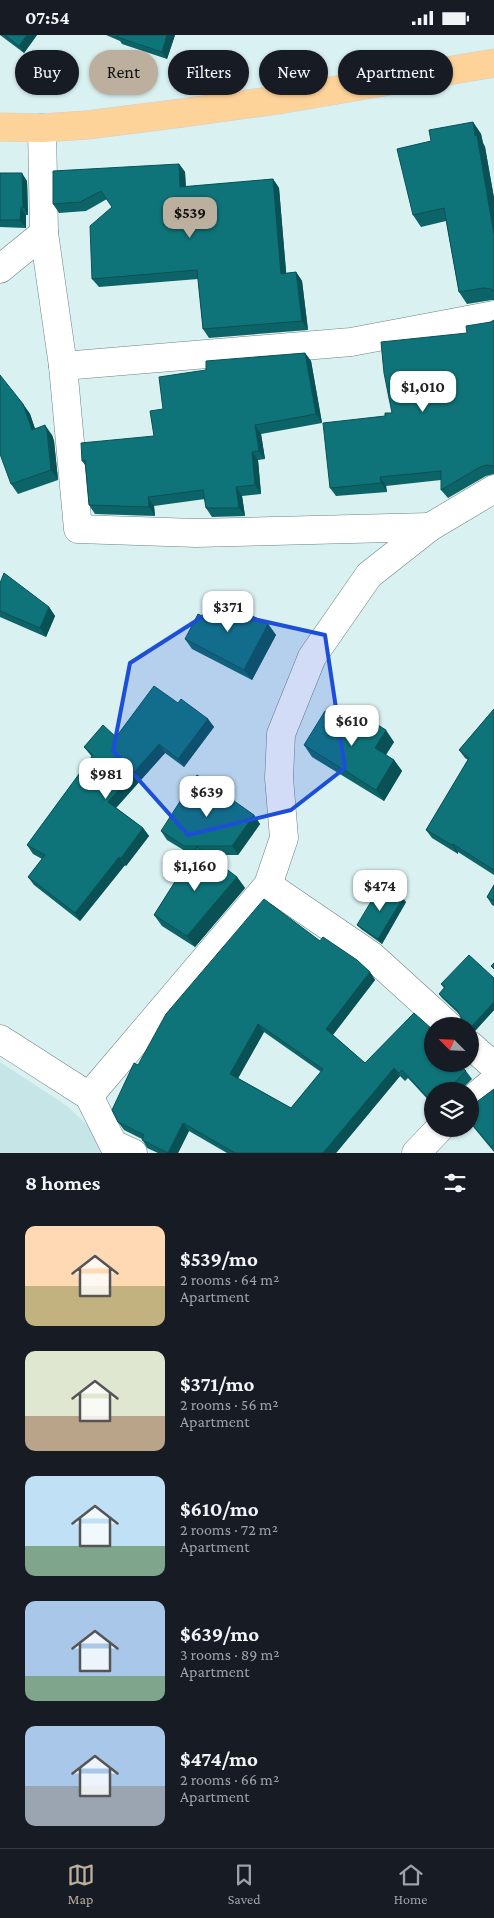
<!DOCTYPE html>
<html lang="en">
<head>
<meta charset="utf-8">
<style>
	:root { --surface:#171b24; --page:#20242c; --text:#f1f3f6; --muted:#9ea1a6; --line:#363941; --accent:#bcaf9d }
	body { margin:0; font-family:"Crimson Pro",serif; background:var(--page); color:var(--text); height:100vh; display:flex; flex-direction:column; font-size:19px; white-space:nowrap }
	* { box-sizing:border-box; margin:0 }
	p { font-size:16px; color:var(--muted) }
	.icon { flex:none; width:28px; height:28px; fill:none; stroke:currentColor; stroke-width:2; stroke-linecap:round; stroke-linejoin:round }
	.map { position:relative; height:1118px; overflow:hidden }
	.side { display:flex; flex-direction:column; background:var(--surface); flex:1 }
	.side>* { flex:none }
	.top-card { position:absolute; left:15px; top:15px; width:465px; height:45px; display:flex; gap:10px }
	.needle { width:32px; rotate:294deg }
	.fabs { position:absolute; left:424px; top:982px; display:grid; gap:10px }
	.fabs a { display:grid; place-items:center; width:55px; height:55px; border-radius:50%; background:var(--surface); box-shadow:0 1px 4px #0004; font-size:25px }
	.price { position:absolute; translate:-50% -42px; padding:0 11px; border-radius:10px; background:#fff; color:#222; font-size:16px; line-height:32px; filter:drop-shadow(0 1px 2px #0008) }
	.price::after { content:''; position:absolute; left:50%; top:30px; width:15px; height:11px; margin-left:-8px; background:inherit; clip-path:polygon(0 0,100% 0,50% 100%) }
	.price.selected { background:var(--accent); color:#111 }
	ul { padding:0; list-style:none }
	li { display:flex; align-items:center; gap:15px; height:125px; padding:0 25px }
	li span { display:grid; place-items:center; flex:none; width:140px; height:100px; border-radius:10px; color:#555 }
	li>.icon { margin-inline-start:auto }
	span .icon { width:60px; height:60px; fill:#fffc; stroke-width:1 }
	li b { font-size:21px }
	h2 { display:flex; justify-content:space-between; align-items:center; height:60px; padding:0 25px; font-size:21px }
	.tag { padding:0 18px; border-radius:22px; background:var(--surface); box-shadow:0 1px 4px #0004; font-size:18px; line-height:45px }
	.tag.selected { background:var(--accent); color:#111 }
	.status { display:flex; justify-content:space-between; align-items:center; height:35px; padding:0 25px; background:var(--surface); direction:ltr }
	.status svg { height:14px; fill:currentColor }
	.menu { display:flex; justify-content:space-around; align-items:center; height:70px; border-top:1px solid var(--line); background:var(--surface); font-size:14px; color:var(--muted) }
	.menu a { display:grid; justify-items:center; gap:2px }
	.menu .selected { color:var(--accent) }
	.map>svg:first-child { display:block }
	.built { fill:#c5e5e7 }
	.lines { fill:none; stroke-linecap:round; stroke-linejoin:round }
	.minor-casing { stroke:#6d8283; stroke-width:29 }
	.major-casing { stroke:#ced0d0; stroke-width:29 }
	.minor { stroke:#fff; stroke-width:28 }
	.major { stroke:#fed39a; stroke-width:28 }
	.wall { fill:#0d6468; fill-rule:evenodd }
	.shaded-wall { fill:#0a5155 }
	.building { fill:#0f7479; stroke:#0a5155; fill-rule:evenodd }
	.marked { fill:#1d4ed8; fill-opacity:0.2; stroke:#1d4ed8; stroke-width:4; stroke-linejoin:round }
</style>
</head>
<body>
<div class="status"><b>07:54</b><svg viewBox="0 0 49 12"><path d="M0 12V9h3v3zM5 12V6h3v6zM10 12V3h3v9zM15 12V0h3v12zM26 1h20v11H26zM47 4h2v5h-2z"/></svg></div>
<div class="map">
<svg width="494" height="1118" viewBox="0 0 494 1118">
	<rect width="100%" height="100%" fill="#daf1f2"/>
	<!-- built -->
	<path class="built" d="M0,1027L67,1071L116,1118H0Z"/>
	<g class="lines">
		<defs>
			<g id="minor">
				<path d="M42,93L44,198L63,331"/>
				<path d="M0,234L44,198"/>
				<path d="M430,492L196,498L78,494L63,331L351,307L494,280"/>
				<path d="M449,991L372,921L268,850L284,803L279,743L281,699L312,622L369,540L430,492L494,454"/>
				<path d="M0,1004L89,1061"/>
				<path d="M470,1010L494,1031"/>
				<path d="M470,1066L494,1046"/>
				<path d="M133,1118L113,1109L89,1061L268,850"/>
				<path d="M416,1118L439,1094"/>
			</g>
			<path id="major" d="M0,92L42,93L87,90L182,78L278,65L494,28"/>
		</defs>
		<!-- minor casing -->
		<use href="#minor" class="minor-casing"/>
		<!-- major casing -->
		<use href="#major" class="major-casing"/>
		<!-- minor -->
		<use href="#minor" class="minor"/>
		<!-- major -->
		<use href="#major" class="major"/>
	</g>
	<!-- wall -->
	<g class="wall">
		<path d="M0,0H37L24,18Z"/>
		<path d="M106,0H175L167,24L122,9L120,6Z"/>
		<path d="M473,87L481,99L483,108L485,112L494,163V265H492L467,269L459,257L446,186L421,192L413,180L431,106Z"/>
		<path d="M179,129L185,137L186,152L273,144L279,153L286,238L296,237L302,246L308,295L209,303L203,294L198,244L99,252L92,244L112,172L107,164L86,176L59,178L53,169Z"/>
		<path d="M0,138L27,146L28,180H26V193L0,192Z"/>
		<path d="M494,285V439L486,441L448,463L441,455V445L386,451L387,457L336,461L330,453L385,381L392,378L467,298Z"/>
		<path d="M305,318L311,326L322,388L261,399L265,424L258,425L261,459L242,461L245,481L212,482L206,473L205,464L154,471L155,481L95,479L89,470L85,430L82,426L154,401L163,374L206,335Z"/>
		<path d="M23,369L30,379L35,394L52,400L54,406L58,445L18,459L11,449Z"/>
		<path d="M0,548L49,572L55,581L46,602L0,582Z"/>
		<path d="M206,583L268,589L276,600L252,645L192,614L185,604Z"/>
		<path d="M178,668L208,684L214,692L184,732L165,718L116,773L143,793L149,801L126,831L125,830L80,886L34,850L28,842L42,824L33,819L27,810L92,722L84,712L116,702Z"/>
		<path d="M494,674V840L458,817V819L432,803L426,795L468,725L465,723L459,715Z"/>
		<path d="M350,692L394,707L386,720L394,725L402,736L384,766L312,722L304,710Z"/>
		<path d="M254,780L260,789L238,820H207L237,842L245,853L195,912L162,891L154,880L192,819H190L167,805L161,796Z"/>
		<path d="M494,850V871L492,870L487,862Z"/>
		<path d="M406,867L382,909L361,894L357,890Z"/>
		<path d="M320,906L370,937L375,945L333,1000L365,1028L432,1029L466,1036L472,1044L460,1056H432V1069L408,1043L405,1046L400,1041L336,1118H227L189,1096L178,1118H158L147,1113L142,1104L124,1095L118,1087L138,1030ZM264,997L321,1037L291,1073L238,1043Z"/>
		<path d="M494,943V975L475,996H470V991L459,979L442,963L439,959L444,953L441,949Z"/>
		<path d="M494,1054V1117L470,1088V1072Z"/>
	</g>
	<!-- shaded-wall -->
	<g class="shaded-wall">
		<path d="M27,0H37L24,18L19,11Z"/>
		<path d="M167,0H175L167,24L162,17Z"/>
		<path d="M473,87L481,99L483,108L485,112L494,163V200Z"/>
		<path d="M179,129L185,137L186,161L180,152Z"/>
		<path d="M22,138L27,146L28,180L23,172Z"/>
		<path d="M273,144L279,153L287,247L281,239Z"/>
		<path d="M21,173L26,180V193L20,185Z"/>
		<path d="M296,237L302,246L308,295L302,286Z"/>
		<path d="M305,318L311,326L322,388L316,379Z"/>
		<path d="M23,369L30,379L39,405L32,395Z"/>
		<path d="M45,390L52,400L54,406L58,445L51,435Z"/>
		<path d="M255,390L261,399L265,424L259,416Z"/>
		<path d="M252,417L258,425L261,459L255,450Z"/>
		<path d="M380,442L386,451L387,457L381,448Z"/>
		<path d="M236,452L242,461L245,481L239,473Z"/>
		<path d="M148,462L154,471L155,481L149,472Z"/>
		<path d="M49,572L55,581L46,602L40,593Z"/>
		<path d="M268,589L276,600L252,645L244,635Z"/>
		<path d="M208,684L214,692L184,732L178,724Z"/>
		<path d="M386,695L394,707L383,724L375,713Z"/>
		<path d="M159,709L165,718L114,775L108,767Z"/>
		<path d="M394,725L402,736L384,766L376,755Z"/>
		<path d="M254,780L260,789L238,820L232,811Z"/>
		<path d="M143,793L149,801L126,831L121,823Z"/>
		<path d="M453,809L458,817V819L452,810Z"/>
		<path d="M119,822L125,830L80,886L75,878Z"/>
		<path d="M237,842L245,853L195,912L187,901Z"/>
		<path d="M403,863L406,867L382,909L378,904Z"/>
		<path d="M370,937L375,945L331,1002L326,994Z"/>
		<path d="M494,967V975L475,996L472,991Z"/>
		<path d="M258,989L264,997L236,1047L230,1039Z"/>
		<path d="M394,1033L400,1041L336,1118H323Z"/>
		<path d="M183,1088L189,1096L178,1118H168Z"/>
	</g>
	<!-- building -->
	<g class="building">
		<path d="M5,0H27L19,11Z"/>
		<path d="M118,0H167L162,17L117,2Z"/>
		<path d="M473,87L475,101L477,100L494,200V256L491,254L483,253L459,257L444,173L413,180L397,114L431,106L429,95Z"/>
		<path d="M179,129L180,152L273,144L281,239L296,237L302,286L203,294L197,235L92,244L90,191L112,172L101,156L80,167L53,169V136Z"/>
		<path d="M0,138H22L23,172L21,173L20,185H0Z"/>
		<path d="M494,285V431L487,430L480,432L441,455V436L380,442L381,448L330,453L323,388L385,381V378H392L384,338L381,307L467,298L466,291L491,287Z"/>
		<path d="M305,318L316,379L255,390L259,416L252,417L255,450L236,452L239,473H206L203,455L148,462L149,472L89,470L85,425L82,426L81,408L154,401L150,376L163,374L159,342L206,335V326Z"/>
		<path d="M0,340L23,369L32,395L45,390L47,396L51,435L11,449L0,419Z"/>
		<path d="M4,538L49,572L40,593L0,576V548Z"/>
		<path d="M216,562L268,589L244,635L185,604L198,579L206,583Z"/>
		<path d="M154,651L178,668L181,664L208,684L178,724L159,709L108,767L143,793L121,823L119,822L75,878L28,842L45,820L27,810L93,720L84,712L103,690L116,702Z"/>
		<path d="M494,674V835L453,809L452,810L426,795L469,723L459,715Z"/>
		<path d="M325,676L350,692L358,678L386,695L375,713L394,725L376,755L304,710Z"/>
		<path d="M197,740L254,780L232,811H184L161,796Z"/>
		<path d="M197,812L237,842L187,901L154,880Z"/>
		<path d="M381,850L403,863L378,904L357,890Z"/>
		<path d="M494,850V866L487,862Z"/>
		<path d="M264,864L320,906L323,902L357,925L370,937L326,994L365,1028L414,978L432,994V1029H459L466,1036L450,1052V1056H432V1067L402,1035L399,1038L394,1033L323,1118H235L183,1088L168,1118L142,1105L144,1100L118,1087L112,1075L134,1028L138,1030L166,979ZM258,989L323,1034L291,1073L230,1039Z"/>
		<path d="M469,920L494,943V967L472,991H460L461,982L457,975L439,959L445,952L441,949Z"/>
		<path d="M494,928V934L491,931Z"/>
		<path d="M494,1054V1109L491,1112L470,1087V1072Z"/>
	</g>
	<!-- marked area -->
	<path class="marked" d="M213,575L325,600L345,733L291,775L188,800L113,716L130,628Z"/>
</svg>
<div class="fabs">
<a><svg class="needle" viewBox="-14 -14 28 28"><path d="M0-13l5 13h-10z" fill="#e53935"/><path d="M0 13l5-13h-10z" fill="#9ea1a6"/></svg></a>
<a><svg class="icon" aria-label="layers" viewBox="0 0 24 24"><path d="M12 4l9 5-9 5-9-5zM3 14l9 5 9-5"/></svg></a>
</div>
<b class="price selected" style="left:190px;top:204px">$539</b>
<b class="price" style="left:423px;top:378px">$1,010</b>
<b class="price" style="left:228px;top:598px">$371</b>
<b class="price" style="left:352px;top:712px">$610</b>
<b class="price" style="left:106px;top:765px">$981</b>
<b class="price" style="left:207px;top:783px">$639</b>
<b class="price" style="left:195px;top:857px">$1,160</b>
<b class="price" style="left:380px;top:877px">$474</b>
<div class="top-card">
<a class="tag">Buy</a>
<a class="tag selected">Rent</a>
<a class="tag">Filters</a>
<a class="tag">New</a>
<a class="tag">Apartment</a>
</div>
</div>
<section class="side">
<h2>8 homes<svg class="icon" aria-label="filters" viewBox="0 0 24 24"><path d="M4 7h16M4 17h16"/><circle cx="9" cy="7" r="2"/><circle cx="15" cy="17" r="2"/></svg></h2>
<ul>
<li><span style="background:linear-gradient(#ffd9b3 60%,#c2b280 0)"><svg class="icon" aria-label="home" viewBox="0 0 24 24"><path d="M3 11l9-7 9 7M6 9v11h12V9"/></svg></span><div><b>$539/mo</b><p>2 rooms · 64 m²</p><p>Apartment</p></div></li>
<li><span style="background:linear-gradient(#dfe7d0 65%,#b9a48a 0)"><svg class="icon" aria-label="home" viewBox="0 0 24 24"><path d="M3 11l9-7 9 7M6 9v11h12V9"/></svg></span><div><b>$371/mo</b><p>2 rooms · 56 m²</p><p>Apartment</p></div></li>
<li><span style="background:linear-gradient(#bfe0f5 70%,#7fa58c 0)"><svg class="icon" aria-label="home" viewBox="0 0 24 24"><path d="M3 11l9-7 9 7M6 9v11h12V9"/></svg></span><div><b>$610/mo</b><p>2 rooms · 72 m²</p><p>Apartment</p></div></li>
<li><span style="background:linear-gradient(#a9c7e8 75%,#7fa58c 0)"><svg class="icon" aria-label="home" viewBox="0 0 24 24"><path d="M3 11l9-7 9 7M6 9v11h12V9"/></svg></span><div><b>$639/mo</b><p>3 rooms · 89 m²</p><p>Apartment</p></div></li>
<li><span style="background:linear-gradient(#a9c7e8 60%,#9aa5b1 0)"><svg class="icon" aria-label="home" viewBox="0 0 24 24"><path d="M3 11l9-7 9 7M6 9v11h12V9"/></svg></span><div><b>$474/mo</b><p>2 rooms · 66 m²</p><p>Apartment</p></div></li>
</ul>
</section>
<nav class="menu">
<a class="selected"><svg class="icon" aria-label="map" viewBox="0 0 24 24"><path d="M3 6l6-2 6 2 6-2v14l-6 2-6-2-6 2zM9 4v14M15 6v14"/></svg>Map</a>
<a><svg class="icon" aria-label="saved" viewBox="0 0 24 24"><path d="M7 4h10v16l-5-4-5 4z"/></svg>Saved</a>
<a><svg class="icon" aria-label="home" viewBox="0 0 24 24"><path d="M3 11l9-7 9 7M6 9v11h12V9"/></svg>Home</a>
</nav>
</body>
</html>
